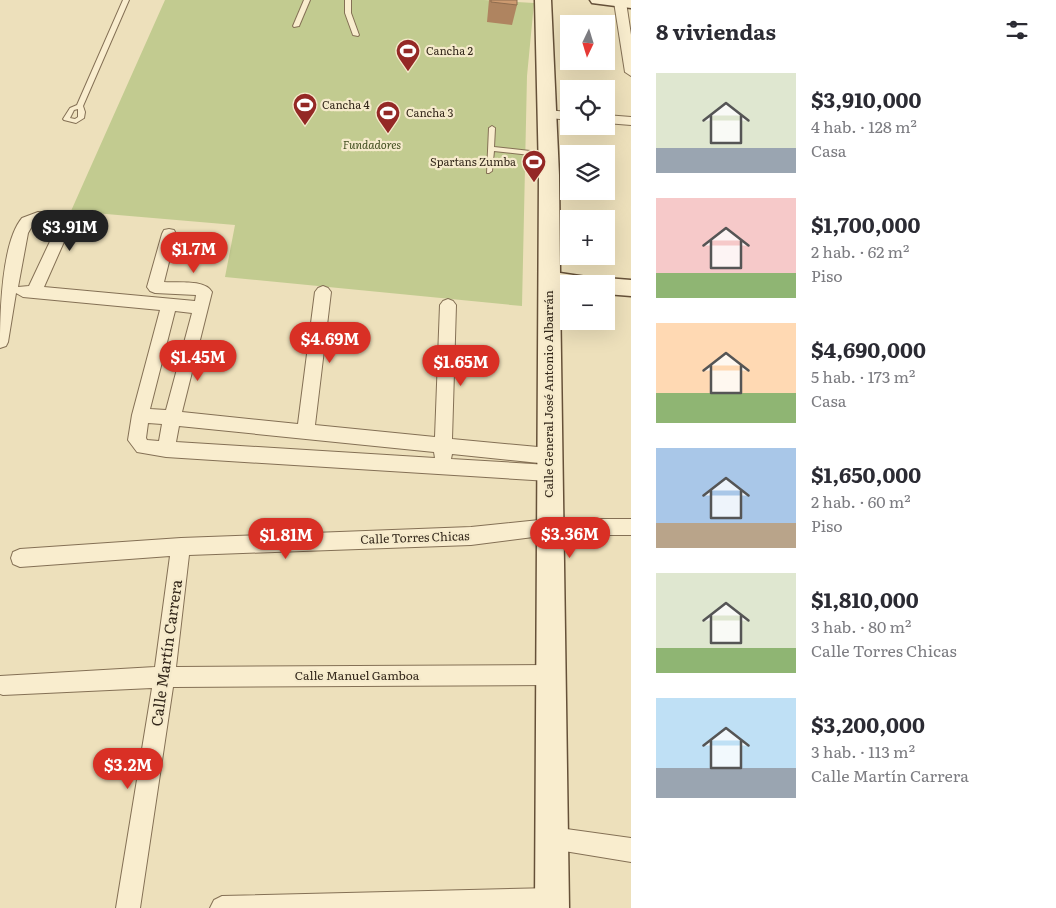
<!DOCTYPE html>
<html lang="es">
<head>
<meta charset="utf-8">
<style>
	:root { --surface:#fff; --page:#f2f2f3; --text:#2b2b33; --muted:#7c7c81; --accent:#d93025 }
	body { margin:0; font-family:Literata,serif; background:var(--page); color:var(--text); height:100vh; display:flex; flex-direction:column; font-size:19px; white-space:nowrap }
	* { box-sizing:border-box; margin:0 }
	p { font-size:16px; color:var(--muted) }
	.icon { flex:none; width:28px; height:28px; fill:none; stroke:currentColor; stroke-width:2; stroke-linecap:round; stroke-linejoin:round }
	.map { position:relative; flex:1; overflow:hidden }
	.drawer { display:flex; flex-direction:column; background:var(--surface); width:425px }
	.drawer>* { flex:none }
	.needle { width:32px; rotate:184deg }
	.controls { position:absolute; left:560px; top:15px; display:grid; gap:10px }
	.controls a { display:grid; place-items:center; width:55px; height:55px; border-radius:0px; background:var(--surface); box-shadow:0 5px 20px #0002; font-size:25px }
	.price { position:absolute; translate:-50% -42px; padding:0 11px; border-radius:18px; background:var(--accent); color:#fff; font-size:16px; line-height:32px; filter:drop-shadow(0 1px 2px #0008) }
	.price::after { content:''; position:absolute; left:50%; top:30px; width:15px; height:11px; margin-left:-8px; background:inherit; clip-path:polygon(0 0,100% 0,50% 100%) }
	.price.active { background:#222; color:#fff }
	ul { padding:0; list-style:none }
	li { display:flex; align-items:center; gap:15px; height:125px; padding:0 25px }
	li span { display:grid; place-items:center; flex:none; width:140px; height:100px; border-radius:0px; color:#555 }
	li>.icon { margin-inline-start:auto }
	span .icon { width:60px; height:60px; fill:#fffc; stroke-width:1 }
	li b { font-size:21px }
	h2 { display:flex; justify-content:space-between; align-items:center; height:60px; padding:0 25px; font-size:21px }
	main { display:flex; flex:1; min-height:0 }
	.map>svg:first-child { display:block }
	.green { fill:#c2cb90 }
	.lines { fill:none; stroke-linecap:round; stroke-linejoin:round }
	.lane-casing { stroke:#847055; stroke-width:2 }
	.street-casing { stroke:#847055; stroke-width:2 }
	.secondary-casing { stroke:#665139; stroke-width:3 }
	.lane { fill:#f9edce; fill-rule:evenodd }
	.street { fill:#f9edce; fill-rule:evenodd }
	.secondary { fill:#f9edce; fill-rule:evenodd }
	.wall { fill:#af8460 }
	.building { fill:#cc9a70; stroke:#8f6c4e }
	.labels { text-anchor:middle; stroke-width:4.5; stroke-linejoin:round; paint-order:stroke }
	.far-poi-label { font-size:11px; fill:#33271a; stroke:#f5eacb; text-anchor:start }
	.far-park-label { font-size:11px; font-style:italic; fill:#435021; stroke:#f5eacb }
	.street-label { font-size:12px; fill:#33271a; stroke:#f5eacb }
	.near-street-label { font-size:15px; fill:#33271a; stroke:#f5eacb }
</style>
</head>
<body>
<main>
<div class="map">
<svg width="631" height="908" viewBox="0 0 631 908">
	<rect width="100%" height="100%" fill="#ede0bb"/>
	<!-- green -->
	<path class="green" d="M165,0H484L534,3L527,76L522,306L225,277L235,225L71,211Z"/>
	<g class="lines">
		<defs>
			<g id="lane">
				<path d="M123,0H129L83,106L85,112L84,118L76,123L64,120L63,119L70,108L77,105ZM78,109V117L75,119L70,118L74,110Z"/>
				<path d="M304,0H310L299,26L294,27L293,26Z"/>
				<path d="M345,0H351V13L359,35L358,36L353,35L345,13Z"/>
				<path d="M492,126L495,128L494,147L548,153L551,155L548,157L494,151L492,171L489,173H487L489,128Z"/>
			</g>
			<g id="street">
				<path d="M616,0H624L626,2L631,35V76L625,72L614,2Z"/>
				<path d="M546,110L569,112V120L541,117L540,114Z"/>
				<path d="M606,115L631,117V125L606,123Z"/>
				<path d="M38,212C53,212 67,218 67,235L44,287L195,301L196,295L155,293L150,291L147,287L162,234L164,230L169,229L174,230L176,234L164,282C177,283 205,279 212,292L182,412L298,424L315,292L318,288L323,286L328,288L331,292L315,425L435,437L440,305L443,301L448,299L453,301L456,305L452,439L549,448L555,451L558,456L555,461L549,464L452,454L451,459L549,465L555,467L558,473L555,479L549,481L166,457L137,452L128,440L132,415L160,310L23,297L16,293L8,342L6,346L0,348C0,316 1,243 22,218ZM44,222L52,227L53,235L29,286L18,287L28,233L32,226ZM175,311L192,313L166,410L150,409ZM148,423L162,424L159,441L147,440L146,438ZM179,426L434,452L435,458L176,442Z"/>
				<path d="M549,519H631V535H549L471,545L189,555L176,667L550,665L557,668L560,675L557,682L550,685L173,687L140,908H116L152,688L3,695L0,694V676L155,667L170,556L20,567L13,564L11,558L13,552L20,549L181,538L471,527Z"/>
				<path d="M552,827L631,838V862L552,849L544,846L541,838L544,830Z"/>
				<path d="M552,888L560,892L564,900L561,908H210L214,900L222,896Z"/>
			</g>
			<g id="secondary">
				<path d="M535,0H551L559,175L560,273L593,278L596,284H569V290L560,289L569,908H535L539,175Z"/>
				<path d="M590,0H631V8L592,3Z"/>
				<path d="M606,278L631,280V296L606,294V284H596L598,280Z"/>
			</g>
		</defs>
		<!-- lane casing -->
		<use href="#lane" class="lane-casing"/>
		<!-- street casing -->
		<use href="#street" class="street-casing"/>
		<!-- secondary casing -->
		<use href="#secondary" class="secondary-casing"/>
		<!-- lane -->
		<use href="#lane" class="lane"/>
		<!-- street -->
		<use href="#street" class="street"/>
		<!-- secondary -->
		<use href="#secondary" class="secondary"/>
	</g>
	<!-- wall -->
	<path class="wall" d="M489,0H517V5L512,25L487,22Z"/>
	<!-- building -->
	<path class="building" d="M491,0H517V5L491,2Z"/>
	<!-- icons -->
	<defs>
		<symbol id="stadium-pin" viewBox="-11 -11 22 30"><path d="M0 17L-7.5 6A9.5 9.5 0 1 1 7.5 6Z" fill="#942825" stroke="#f5eacb"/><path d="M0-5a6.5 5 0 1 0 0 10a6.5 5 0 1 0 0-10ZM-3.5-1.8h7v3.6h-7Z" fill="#fff"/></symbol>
	</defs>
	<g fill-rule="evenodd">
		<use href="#stadium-pin" x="394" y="37" width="28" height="38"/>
		<use href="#stadium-pin" x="291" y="91" width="28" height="38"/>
		<use href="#stadium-pin" x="374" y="99" width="28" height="38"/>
		<use href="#stadium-pin" x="520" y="148" width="28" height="38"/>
	</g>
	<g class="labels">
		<!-- far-poi labels -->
		<g class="far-poi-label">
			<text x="426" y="55">Cancha 2</text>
			<text x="322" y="109">Cancha 4</text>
			<text x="406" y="117">Cancha 3</text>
			<text x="516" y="166" text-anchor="end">Spartans Zumba</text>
		</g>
		<!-- far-park labels -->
		<g class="far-park-label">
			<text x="372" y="149">Fundadores</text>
		</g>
		<!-- street labels -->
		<g class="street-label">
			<text transform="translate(549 394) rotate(-90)" y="4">Calle General José Antonio Albarrán</text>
			<text transform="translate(415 538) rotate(-2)" y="4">Calle Torres Chicas</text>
			<text x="357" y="680">Calle Manuel Gamboa</text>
		</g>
		<!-- near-street labels -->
		<g class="near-street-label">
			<text transform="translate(167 653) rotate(-82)" y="5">Calle Martín Carrera</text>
		</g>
	</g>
</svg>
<div class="controls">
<a><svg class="needle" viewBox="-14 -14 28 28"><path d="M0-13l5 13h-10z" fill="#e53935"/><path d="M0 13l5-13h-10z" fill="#7c7c81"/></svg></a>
<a><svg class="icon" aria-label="locate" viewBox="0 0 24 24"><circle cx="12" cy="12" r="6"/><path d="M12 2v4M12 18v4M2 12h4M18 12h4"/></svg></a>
<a><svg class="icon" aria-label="layers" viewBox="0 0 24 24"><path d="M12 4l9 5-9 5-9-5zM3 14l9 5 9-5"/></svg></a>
<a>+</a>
<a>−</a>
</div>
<b class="price active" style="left:70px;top:252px">$3.91M</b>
<b class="price" style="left:194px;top:274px">$1.7M</b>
<b class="price" style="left:330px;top:364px">$4.69M</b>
<b class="price" style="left:198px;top:382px">$1.45M</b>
<b class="price" style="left:461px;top:387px">$1.65M</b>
<b class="price" style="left:570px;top:559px">$3.36M</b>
<b class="price" style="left:286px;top:560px">$1.81M</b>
<b class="price" style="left:128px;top:790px">$3.2M</b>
</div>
<section class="drawer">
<h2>8 viviendas<svg class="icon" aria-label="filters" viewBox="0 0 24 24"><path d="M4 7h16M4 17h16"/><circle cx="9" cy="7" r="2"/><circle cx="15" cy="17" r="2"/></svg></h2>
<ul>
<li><span style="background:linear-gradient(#dfe7d0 75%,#9aa5b1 0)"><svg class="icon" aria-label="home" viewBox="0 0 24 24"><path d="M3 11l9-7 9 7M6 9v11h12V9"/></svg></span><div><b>$3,910,000</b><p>4 hab. · 128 m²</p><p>Casa</p></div></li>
<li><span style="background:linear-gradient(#f6c9c9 75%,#8fb573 0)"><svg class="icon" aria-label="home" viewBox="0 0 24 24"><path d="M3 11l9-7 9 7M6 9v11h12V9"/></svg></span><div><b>$1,700,000</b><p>2 hab. · 62 m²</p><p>Piso</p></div></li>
<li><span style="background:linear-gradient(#ffd9b3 70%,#8fb573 0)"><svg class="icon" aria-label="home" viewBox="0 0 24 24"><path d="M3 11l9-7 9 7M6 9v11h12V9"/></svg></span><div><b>$4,690,000</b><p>5 hab. · 173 m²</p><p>Casa</p></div></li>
<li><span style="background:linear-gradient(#a9c7e8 75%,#b9a48a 0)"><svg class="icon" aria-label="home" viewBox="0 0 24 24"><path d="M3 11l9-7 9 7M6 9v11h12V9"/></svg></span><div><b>$1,650,000</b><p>2 hab. · 60 m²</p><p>Piso</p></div></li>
<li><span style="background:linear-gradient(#dfe7d0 75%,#8fb573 0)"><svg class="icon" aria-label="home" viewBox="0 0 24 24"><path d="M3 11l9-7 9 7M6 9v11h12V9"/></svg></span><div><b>$1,810,000</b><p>3 hab. · 80 m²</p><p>Calle Torres Chicas</p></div></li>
<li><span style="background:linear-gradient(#bfe0f5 70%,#9aa5b1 0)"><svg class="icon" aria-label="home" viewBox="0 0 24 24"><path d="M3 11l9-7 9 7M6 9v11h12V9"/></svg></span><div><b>$3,200,000</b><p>3 hab. · 113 m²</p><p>Calle Martín Carrera</p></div></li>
</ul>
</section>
</main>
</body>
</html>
